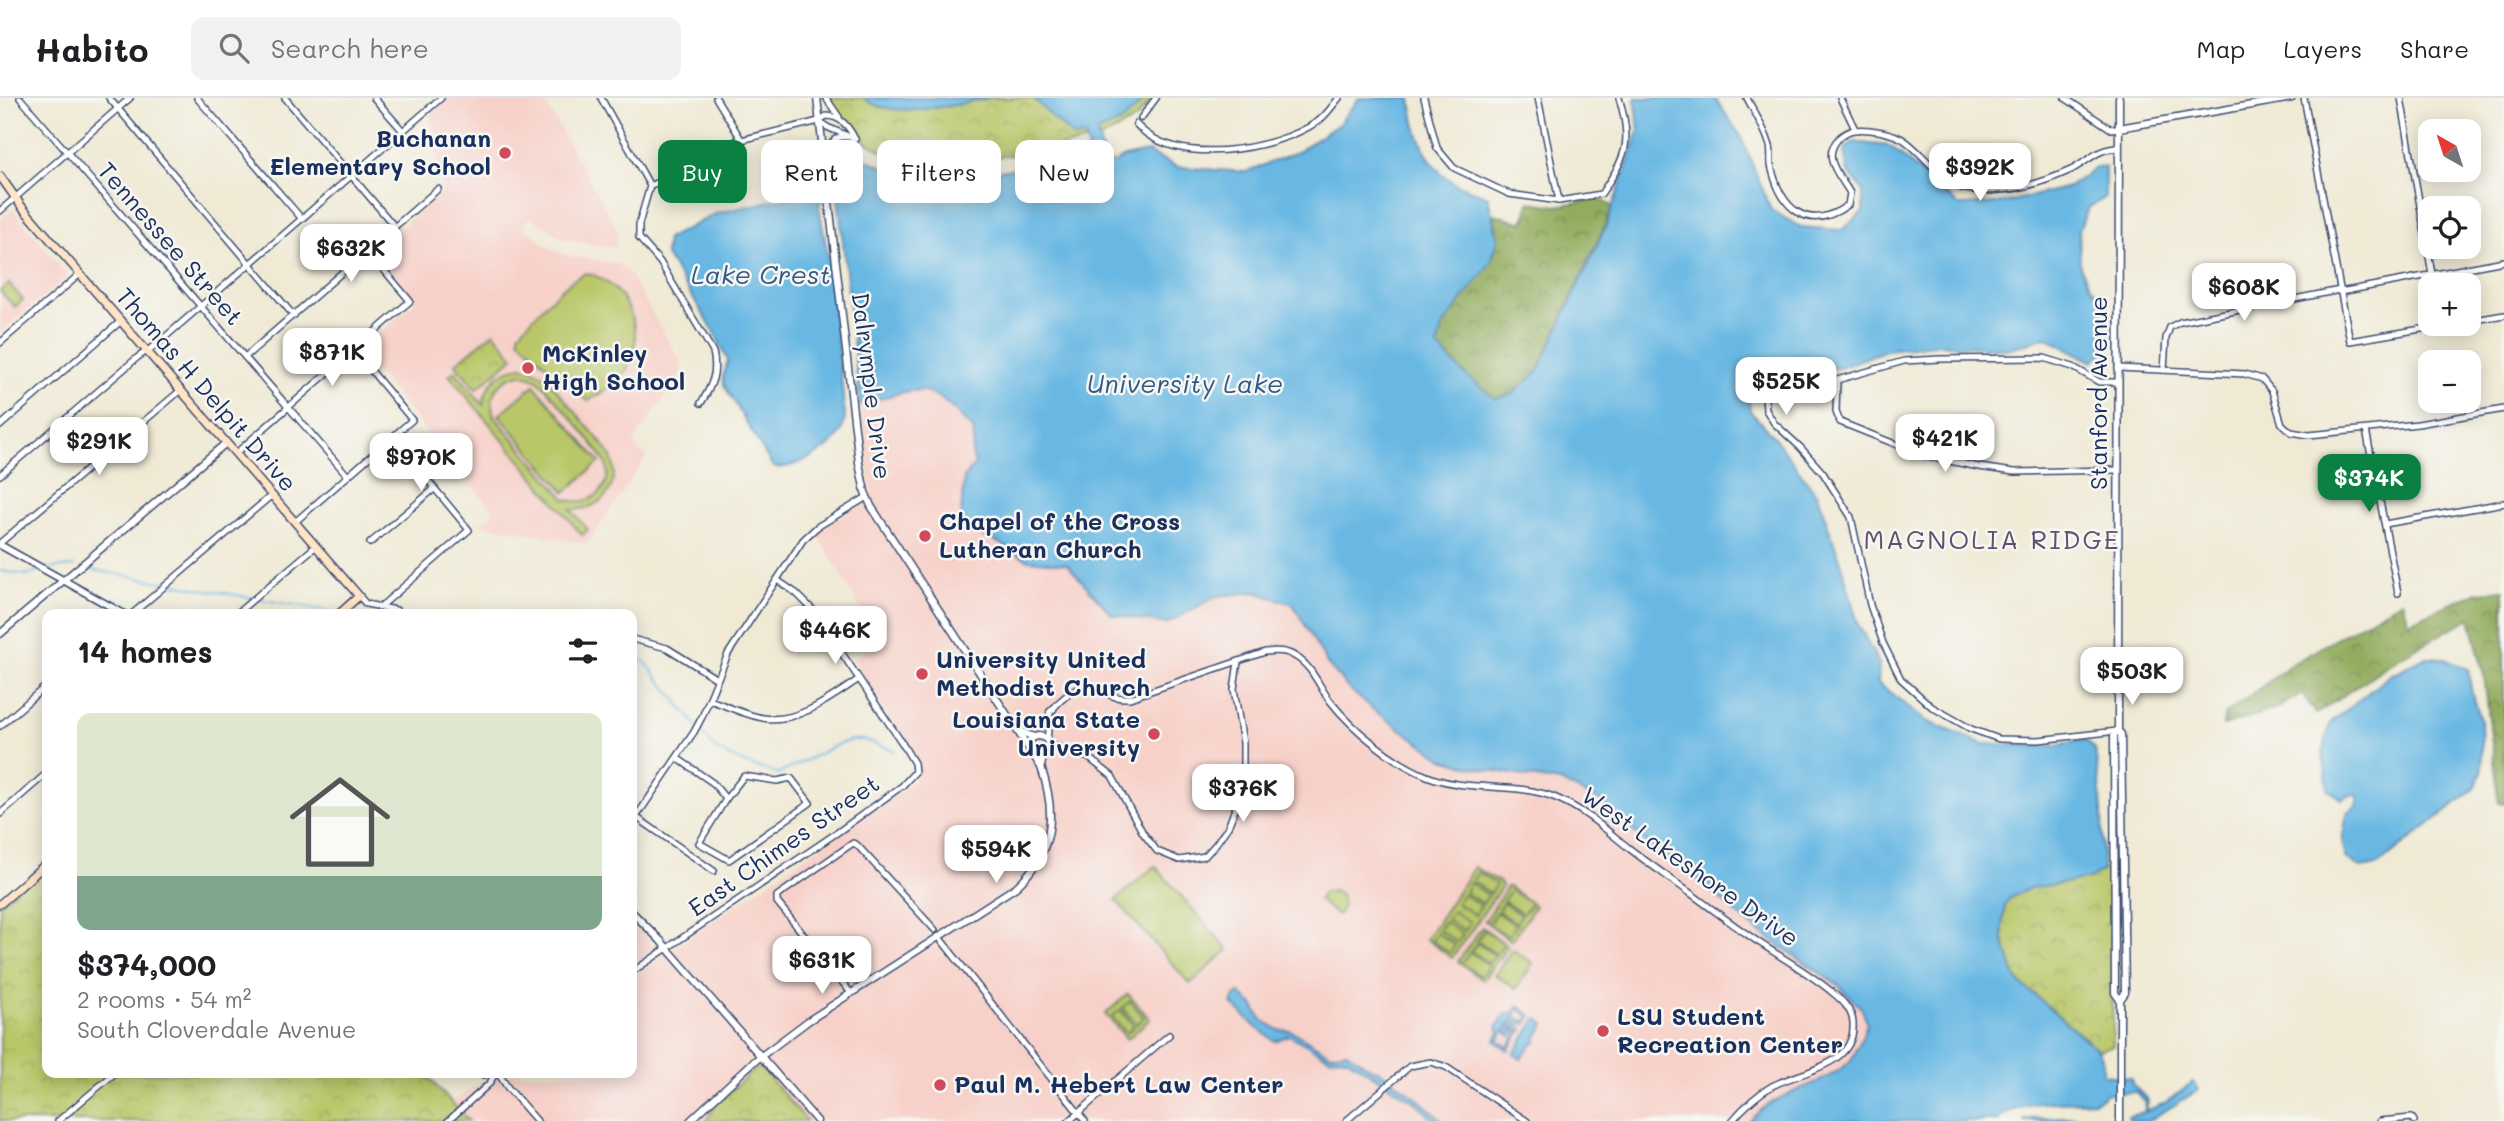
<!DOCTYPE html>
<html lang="en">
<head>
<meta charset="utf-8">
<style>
	:root { --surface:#fff; --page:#f2f2f2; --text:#202124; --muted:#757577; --line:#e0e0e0; --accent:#0b8043 }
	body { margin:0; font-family:Mali,sans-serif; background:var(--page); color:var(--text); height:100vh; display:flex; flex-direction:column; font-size:26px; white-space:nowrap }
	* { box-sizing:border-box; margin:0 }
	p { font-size:23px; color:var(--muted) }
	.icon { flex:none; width:38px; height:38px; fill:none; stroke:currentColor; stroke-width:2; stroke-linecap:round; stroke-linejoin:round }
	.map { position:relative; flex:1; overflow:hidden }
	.sheet { position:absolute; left:42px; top:511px; width:595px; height:469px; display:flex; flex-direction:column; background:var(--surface); border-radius:14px; box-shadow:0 4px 18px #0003 }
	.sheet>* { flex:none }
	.hud { position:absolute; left:658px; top:42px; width:665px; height:63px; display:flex; gap:14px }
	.needle { width:46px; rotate:321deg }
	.fabs { position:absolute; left:2418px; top:21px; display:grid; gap:14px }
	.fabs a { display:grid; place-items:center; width:63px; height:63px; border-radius:14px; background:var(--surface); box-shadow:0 4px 18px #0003; font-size:35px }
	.price { position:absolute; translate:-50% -60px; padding:0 16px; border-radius:14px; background:#fff; color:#222; font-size:23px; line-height:46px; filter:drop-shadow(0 2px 4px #0008) }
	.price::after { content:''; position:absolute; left:50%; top:42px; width:21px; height:16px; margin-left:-10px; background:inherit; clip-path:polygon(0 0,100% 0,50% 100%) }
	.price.on { background:var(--accent); color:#fff }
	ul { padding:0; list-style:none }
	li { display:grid; align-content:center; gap:14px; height:371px; padding:0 35px }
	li+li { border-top:2px solid var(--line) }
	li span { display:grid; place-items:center; height:217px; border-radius:14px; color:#555 }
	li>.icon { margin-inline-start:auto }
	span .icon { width:126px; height:126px; fill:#fffc; stroke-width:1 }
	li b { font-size:30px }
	h2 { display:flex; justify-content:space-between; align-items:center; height:84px; padding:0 35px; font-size:30px }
	.pill { padding:0 24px; border-radius:14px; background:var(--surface); box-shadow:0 4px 18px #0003; font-size:24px; line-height:63px }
	.pill.on { background:var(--accent); color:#fff }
	header { display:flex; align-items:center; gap:42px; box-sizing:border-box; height:98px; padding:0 35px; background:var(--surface); border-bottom:2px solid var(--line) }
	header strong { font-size:33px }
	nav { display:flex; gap:38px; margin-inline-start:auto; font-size:24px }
	.search { width:490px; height:63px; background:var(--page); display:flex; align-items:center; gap:18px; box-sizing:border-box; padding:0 24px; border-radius:14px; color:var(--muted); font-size:26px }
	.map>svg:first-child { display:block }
	.built { fill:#f7d1c9 }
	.forest { fill:url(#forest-crowns); stroke:#566e5e; stroke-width:2 }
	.park { fill:url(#park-crowns); stroke:#6a7b64; stroke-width:2 }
	.pitch { fill:#b9c769; stroke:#6a7b64; stroke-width:2; fill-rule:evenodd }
	.water { fill:#68b8e3; stroke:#4274a0; stroke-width:2; fill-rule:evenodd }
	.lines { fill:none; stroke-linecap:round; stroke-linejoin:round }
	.stream { stroke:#68b8e3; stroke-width:2 }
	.minor-casing { stroke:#3b4b70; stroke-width:8 }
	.tertiary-casing { stroke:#3b4b70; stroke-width:9 }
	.secondary-casing { stroke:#3b4b70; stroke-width:10 }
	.minor { stroke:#fff; stroke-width:5 }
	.tertiary { stroke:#fff; stroke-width:6 }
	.secondary { stroke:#ffe4c6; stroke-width:7 }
	.poi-dot { fill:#d1495b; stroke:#f6f6f2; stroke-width:2.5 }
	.labels { text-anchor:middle; stroke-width:5; stroke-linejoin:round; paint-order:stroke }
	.poi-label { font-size:24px; font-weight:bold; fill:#1b2f5e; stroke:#f6f6f2; text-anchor:start }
	.street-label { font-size:24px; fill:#1b2f5e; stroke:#f6f6f2 }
	.water-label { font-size:26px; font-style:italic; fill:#325886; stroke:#f6f6f2 }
	.neighbourhood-label { font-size:26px; letter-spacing:2px; fill:#604f6d; stroke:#f6f6f2 }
</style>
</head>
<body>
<header>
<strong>Habito</strong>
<div class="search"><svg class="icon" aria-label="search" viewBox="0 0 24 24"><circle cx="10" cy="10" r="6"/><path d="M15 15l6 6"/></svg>Search here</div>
<nav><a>Map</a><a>Layers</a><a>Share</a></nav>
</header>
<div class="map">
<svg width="2504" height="1023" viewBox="0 0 2504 1023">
	<defs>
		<pattern id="forest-crowns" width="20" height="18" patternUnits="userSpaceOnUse" patternTransform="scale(1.75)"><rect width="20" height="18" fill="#92ac5d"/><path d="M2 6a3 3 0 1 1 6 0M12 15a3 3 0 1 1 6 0" fill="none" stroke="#768c50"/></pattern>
		<pattern id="park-crowns" width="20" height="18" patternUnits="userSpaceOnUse" patternTransform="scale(1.75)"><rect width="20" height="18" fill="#b9c769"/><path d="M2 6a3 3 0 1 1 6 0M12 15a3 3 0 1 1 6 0" fill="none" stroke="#9eab5d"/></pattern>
	</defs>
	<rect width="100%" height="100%" fill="#f6f6f2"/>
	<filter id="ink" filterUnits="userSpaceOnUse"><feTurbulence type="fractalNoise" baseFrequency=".0143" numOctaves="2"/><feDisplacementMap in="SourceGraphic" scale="14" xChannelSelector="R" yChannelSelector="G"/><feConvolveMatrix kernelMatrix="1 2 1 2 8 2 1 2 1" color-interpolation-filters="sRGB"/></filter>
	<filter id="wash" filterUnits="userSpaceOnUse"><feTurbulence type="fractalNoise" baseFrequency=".00686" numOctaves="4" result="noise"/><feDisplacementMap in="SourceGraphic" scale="28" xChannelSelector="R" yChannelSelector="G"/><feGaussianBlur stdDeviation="1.57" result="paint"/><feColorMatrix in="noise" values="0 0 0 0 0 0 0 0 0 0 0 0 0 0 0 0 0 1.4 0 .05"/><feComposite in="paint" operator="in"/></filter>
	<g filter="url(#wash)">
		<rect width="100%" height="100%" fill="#f0ead5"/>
		<!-- built -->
		<g class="built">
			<path d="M448,0H543L618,132L615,150L562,141L532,119L525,124V130L544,146L565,157L618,166L627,172L682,266L681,274L675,285L634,343L637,351L647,358L588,446L479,426L494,414L360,254L415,204L373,153L442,94L430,15Z"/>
			<path d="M13,111L68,178L0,235V122Z"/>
			<path d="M907,292H928L948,305L974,334L972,357L975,366L964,380L966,433L990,440L1028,462L1067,466L1111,516L1255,494L1293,506L1328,567L1348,590L1376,613L1443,661L1471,669L1560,684L1597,701L1649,747L1682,768L1755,831L1838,887L1862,911L1867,926L1850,964L1820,983L1796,991L1757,1015L1750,1023H425L494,975H632V879L914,683L919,672L914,659L853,562L879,542L816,434L858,408L871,395L860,307Z"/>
			<path d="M632,822L655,851L632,867Z"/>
		</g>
		<!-- forest -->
		<g class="forest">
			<path d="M1600,100L1613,109L1538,274L1512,296L1496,301L1464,276L1437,248L1442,229L1498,141L1494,116L1523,125L1529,104L1557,108Z"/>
			<path d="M2504,492V706L2499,705L2484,577L2470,520L2398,560L2316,616L2302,595L2280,609L2223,628L2224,617L2292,566L2402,503L2409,524L2478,494Z"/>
		</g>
		<!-- park -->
		<g class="park">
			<path d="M828,0H1153L1136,21L1100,41L1035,54L945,66L899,62L864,43L832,10Z"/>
			<path d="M494,234L514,259L476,291L455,266Z"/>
			<path d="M47,765V975H424L469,1023H0V806Z"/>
			<path d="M1474,769L1501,785L1502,788L1452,860L1426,841Z"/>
			<path d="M2111,770L2113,948L2098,952L2016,881L2003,841V824L2005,807L2009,800L2030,790L2090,781L2103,772Z"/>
			<path d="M1507,789H1509L1535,808L1513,841L1510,842L1485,823Z"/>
			<path d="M1482,829L1508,848L1483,882L1458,863Z"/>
			<path d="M1128,896L1150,921L1127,941L1105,916Z"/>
			<path d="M756,970H761L807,1023H706L715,1007Z"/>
		</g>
		<!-- pitch -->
		<g class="pitch">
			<path d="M586,175C624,183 647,233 629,267C620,285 605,293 588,303L564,284L519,241V235C537,216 562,185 586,175Z"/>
			<path d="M9,186L23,202L15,209L0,193Z"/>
			<path d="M520,269L530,270L545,278L605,349C627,377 607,415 570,411L588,432L582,437L449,277L455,273L483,307C486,285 498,273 520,269ZM521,276L536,281L543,287C556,303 603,353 607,369C609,378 606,388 600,394C590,405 578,405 565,401L494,318C488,296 498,280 521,276Z"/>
			<path d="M534,287L600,364L565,394L499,317Z"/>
			<path d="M1155,768L1228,852L1190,886L1116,802Z"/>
			<path d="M1478,774L1496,786L1490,795L1472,783Z"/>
			<path d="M1470,785L1488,797L1483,806L1465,794Z"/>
			<path d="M1511,792L1531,805L1523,816L1503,803Z"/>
			<path d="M1335,793L1341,797L1343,807L1339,816H1336L1318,802L1324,794Z"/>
			<path d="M1463,796L1481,808L1475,817L1457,805Z"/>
			<path d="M1503,805L1521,817L1516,825L1498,813Z"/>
			<path d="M1452,813L1470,824L1465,833L1447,821Z"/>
			<path d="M1496,814L1516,827L1508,838L1489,826Z"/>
			<path d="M1445,824L1463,836L1457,844L1439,832Z"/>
			<path d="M1484,832L1504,845L1496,856L1477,843Z"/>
			<path d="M1437,835L1455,847L1450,855L1432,843Z"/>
			<path d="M1477,845L1495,857L1489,865L1471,853Z"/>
			<path d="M1512,851L1533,865L1516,891L1495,877Z"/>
			<path d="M1470,854L1489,867L1481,878L1462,866Z"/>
			<path d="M1130,903L1144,919L1137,926L1122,910Z"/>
			<path d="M1120,912L1134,928L1127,935L1112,919Z"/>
		</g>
		<!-- water -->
		<g class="water">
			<path d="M864,0H991C962,6 886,23 864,0Z"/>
			<path d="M1033,0H1146L1123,23L1097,34L1105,64L1115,65L1124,59L1148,54L1177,69L1246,74L1297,54L1339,26L1359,0H1411C1414,32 1426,70 1456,86C1466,91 1478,94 1488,99L1498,142L1491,164L1442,229L1437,248L1464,276L1496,301L1512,296L1538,274L1606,128L1639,32L1635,0H1715L1740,37L1771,112L1801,129L1842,132L1863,114V92L1848,74L1844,52L1853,44L1890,48L1958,107L2003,105L2069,89L2097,69H2105V100L2088,110L2079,132L2080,169L2090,187L2103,204V255L2093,264L2046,239L2008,251L1938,246L1886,252L1840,270L1800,268L1764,269L1747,280L1750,313L1774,339L1817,397L1842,467L1858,526L1879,566L1878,585L1928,624L1983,646L2051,648L2085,642L2095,651L2102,711L2103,772L2090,781L2030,790L2010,800L2005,807L2003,824V841L2016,881L2098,952L2103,962V977L2131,980L2132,986L2148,1002L2146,1013L2165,1005L2193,984L2199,992L2148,1023H2129L2128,1019L2144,1014L2146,1004L2136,994L2104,996L2103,999L2094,1003C2061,1005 2020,999 1996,1023H1750C1775,992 1819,991 1848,965C1857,957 1862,937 1867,926L1862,911L1838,887L1755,831L1682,768L1649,747L1597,701L1560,684L1471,669L1443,661L1375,613L1348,590L1328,567L1293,506L1255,494L1217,498L1166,526L1111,516L1067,466L1028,462L990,440L966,433L961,417L964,380L975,366L972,357L974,333C927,281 925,287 860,307L838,97H823L819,108L830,172L845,318C844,323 843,329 841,334C833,351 791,373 773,369L724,287L723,278L728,262L712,230L665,156L667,141L717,115L812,94L835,92L838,91C836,77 831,59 839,48C850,48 858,57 868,62C882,69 898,75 914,78C946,84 1054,66 1085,54L1088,51L1085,38L1074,40Z"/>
			<path d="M2427,559L2442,560L2468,571L2472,596L2481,622L2482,674L2475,690L2378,767L2361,770L2346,760L2342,743L2347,716L2357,708L2359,699L2353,696L2342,701L2328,692L2323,655L2330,625L2390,577Z"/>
			<path d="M1239,895L1253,907L1262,922L1279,932L1292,933L1330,956L1346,953L1372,971L1378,972C1401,989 1422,1002 1442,1023H1434L1418,1006L1348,961L1341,959L1330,960L1289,937L1275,943L1257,930L1232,906L1235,898Z"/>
			<path d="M1519,908L1532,918L1526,926L1516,923L1511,932L1512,933L1518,926L1523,931L1508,952L1495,943L1500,934L1497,929L1505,916H1512ZM1519,911L1529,919L1525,923L1516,919L1506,934L1511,938L1517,931L1519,933L1508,949L1498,942Z"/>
			<path d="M1537,920L1545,926L1536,940V945L1531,947L1521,961L1514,956Z"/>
			<path d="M2074,1019H2099L2106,1023H2023L2034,1020Z"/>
		</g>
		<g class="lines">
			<!-- stream -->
			<g class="stream">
				<path d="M83,470L167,485"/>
				<path d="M45,471L74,468"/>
				<path d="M0,473L27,477L40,472"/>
				<path d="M173,486L253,500"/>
				<path d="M259,501L336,514"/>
				<path d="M632,555L646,565L696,627"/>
				<path d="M699,631L717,652L744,665L778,676L841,645L853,642H864L895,653"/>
			</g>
		</g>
	</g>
	<g filter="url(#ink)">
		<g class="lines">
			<defs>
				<g id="minor">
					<path d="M20,0L348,378"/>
					<path d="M109,0L294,218"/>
					<path d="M197,0L302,121"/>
					<path d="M285,0L395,129"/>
					<path d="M374,0L403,33"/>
					<path d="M601,0L650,88L639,126V140L660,164L713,254C718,274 712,288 701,305"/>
					<path d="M716,0L741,41"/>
					<path d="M826,0L839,19"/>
					<path d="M1424,0L1437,50L1454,70L1509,96L1559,103L1601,96C1626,59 1633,45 1619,0"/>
					<path d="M1538,0L1559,103"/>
					<path d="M1747,0C1754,14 1764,29 1769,45C1772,51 1770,59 1771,67C1780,110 1807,136 1848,107L1850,95C1839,76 1820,59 1840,39C1849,31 1858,31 1870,32C1907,36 1910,47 1936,72C1940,77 1945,83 1951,86C1966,93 1983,94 1999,92C2023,91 2049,82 2071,72C2089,63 2097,50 2119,50"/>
					<path d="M1840,0L1855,31"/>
					<path d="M2065,0L2111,31L2119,30"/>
					<path d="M2304,0L2350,243L2451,226"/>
					<path d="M2401,0L2432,176"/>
					<path d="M1141,20L1156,0"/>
					<path d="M819,23L827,29L855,41"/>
					<path d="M1136,26C1173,70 1274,53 1317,24C1326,18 1332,8 1339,0"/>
					<path d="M823,57C832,47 832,37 848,39"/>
					<path d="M650,88L733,44L819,23L826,18C841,18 849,29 855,41"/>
					<path d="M0,113L130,0"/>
					<path d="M2340,194L2504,163"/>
					<path d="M2469,223L2504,217"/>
					<path d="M0,245L80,176"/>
					<path d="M245,259L438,91"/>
					<path d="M2118,270L2245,276L2262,281L2272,293L2282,326L2291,334L2309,337L2418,326L2504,311"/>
					<path d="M2164,272L2166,240L2170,229L2180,224L2340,192"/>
					<path d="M1837,282L1836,314L1840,324L1925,358L1979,369L2014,374L2117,372"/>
					<path d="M0,328L121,223"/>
					<path d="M2366,332L2398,495"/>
					<path d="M236,355L410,203L368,153"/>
					<path d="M0,377L138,259L156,247L441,0"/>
					<path d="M295,424L412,322L355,253"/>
					<path d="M2385,426L2504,405"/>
					<path d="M0,445L181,292"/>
					<path d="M370,445L434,391"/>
					<path d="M359,498L366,506L396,512"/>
					<path d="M379,510L469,432L393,340"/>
					<path d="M132,516L272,397"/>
					<path d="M236,516L316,448"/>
					<path d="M632,541L667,550L717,581"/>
					<path d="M710,602C727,608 745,617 763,620C798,626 832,599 859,581"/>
					<path d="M1053,611C1060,602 1079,585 1092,589C1108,594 1110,601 1130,600L1265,554C1276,553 1286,552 1296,559C1313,569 1319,589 1331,604C1353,632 1394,665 1427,678C1468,695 1515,683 1556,700C1585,712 1606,732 1630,751C1648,765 1667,778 1686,792C1711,810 1737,830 1763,847C1787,863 1812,877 1833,895C1843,903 1852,912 1853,925C1856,969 1800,973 1772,988C1756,997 1744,1009 1732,1023"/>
					<path d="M0,628L47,587"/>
					<path d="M2117,633L2039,642L1999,641L1971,631L1932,609L1901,581L1883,545L1870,507L1851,419L1823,375L1800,349L1774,325L1766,312L1765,298L1771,286L1780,281L1837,282L1904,263L1940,261L2044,260L2073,269L2099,284H2118"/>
					<path d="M1047,642L1050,614"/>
					<path d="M1049,646L1089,660L1112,678L1143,735L1157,753L1179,762L1205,758L1215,747L1228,729L1239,701L1243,668V645L1234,591L1238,564"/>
					<path d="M677,660L713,685L726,701"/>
					<path d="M744,678L777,683L791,680L810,705L729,762L699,745L726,701Z"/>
					<path d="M0,716L47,675"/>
					<path d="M636,719L714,773"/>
					<path d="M632,725L694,634L702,619L728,556L803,442L817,429L867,399"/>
					<path d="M939,839L1085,1023"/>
					<path d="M632,874L838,734L902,688L915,674L914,665L902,645L813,512L796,495L777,482"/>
					<path d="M851,895L777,804V798L853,745L857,747L935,832"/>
					<path d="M476,975L484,977L489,975"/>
					<path d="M498,975L508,990L537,1023"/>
					<path d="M58,1023L115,975"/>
					<path d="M448,1023L490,985L495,975"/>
					<path d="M1069,1023L1169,937"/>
					<path d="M1346,1023L1410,968L1431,964L1446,969L1527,1023"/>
					<path d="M2380,1023L2412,1020L2414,1023"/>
				</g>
				<g id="tertiary">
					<path d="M2119,0L2118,633L2114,636L2115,895L2120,902"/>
					<path d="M2119,30L2292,0"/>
					<path d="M0,447L124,516"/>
					<path d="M0,536L226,345"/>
					<path d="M1050,614L1053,611"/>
					<path d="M1015,627L1024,635L1034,639"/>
					<path d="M2118,633L2121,636L2125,895L2120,902V1023"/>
					<path d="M1028,649C1029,639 1039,634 1047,642L1049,650L1043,658L1041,669"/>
					<path d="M632,814L660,842L817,1023"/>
					<path d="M690,1023L752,965L808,923L1016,789C1054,754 1057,716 1041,669L871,408L865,394L859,365L817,0"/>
				</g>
				<g id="secondary">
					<path d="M0,78L22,109L359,498L339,516"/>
					<path d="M0,806L47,765"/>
				</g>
			</defs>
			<!-- minor casing -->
			<use href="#minor" class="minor-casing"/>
			<!-- tertiary casing -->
			<use href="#tertiary" class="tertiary-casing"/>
			<!-- secondary casing -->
			<use href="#secondary" class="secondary-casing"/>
			<!-- minor -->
			<use href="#minor" class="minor"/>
			<!-- tertiary -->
			<use href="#tertiary" class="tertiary"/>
			<!-- secondary -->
			<use href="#secondary" class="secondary"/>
		</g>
	</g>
	<!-- markers -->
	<g class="poi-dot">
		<circle cx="505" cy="55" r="7"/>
		<circle cx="528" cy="270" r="7"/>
		<circle cx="925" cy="438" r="7"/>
		<circle cx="922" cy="576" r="7"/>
		<circle cx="1154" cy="636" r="7"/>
		<circle cx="1603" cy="933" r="7"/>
		<circle cx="940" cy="987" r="7"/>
	</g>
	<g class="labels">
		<!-- poi labels -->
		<g class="poi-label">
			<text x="491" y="49" text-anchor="end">Buchanan<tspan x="491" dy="28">Elementary School</tspan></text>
			<text x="542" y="264">McKinley<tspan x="542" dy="28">High School</tspan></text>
			<text x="939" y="432">Chapel of the Cross<tspan x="939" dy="28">Lutheran Church</tspan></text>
			<text x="936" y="570">University United<tspan x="936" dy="28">Methodist Church</tspan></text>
			<text x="1140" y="630" text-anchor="end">Louisiana State<tspan x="1140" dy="28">University</tspan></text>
			<text x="1617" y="927">LSU Student<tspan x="1617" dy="28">Recreation Center</tspan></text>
			<text x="954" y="995">Paul M. Hebert Law Center</text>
		</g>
		<!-- street labels -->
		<g class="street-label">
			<text transform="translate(170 146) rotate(49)" y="8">Tennessee Street</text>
			<text transform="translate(871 288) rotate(83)" y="8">Dalrymple Drive</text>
			<text transform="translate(206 292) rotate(49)" y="8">Thomas H Delpit Drive</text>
			<text transform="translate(2099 295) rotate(-90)" y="8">Stanford Avenue</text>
			<text transform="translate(784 748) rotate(-35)" y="8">East Chimes Street</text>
			<text transform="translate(1690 769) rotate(35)" y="8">West Lakeshore Drive</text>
		</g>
		<!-- water labels -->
		<g class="water-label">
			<text x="761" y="186">Lake Crest</text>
			<text x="1185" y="295">University Lake</text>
		</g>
		<!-- neighbourhood labels -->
		<g class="neighbourhood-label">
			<text x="1992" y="451">MAGNOLIA RIDGE</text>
		</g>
	</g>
</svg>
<div class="fabs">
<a><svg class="needle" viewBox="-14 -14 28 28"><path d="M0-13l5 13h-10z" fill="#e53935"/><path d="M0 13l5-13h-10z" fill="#757577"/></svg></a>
<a><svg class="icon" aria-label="locate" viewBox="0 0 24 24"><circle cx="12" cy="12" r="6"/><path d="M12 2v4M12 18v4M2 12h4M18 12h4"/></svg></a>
<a>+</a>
<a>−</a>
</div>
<b class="price" style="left:1980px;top:105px">$392K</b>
<b class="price" style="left:351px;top:186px">$632K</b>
<b class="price" style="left:2244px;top:225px">$608K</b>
<b class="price" style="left:332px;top:290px">$871K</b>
<b class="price" style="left:1786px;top:319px">$525K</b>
<b class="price" style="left:1945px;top:376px">$421K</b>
<b class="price" style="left:99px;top:379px">$291K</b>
<b class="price" style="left:421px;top:395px">$970K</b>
<b class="price on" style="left:2369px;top:416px">$374K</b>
<b class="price" style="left:835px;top:568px">$446K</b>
<b class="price" style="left:2132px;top:609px">$503K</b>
<b class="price" style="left:1243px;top:726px">$376K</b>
<b class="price" style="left:996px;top:787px">$594K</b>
<b class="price" style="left:822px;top:898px">$631K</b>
<div class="hud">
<a class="pill on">Buy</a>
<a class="pill">Rent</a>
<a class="pill">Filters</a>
<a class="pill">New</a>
</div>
<section class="sheet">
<h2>14 homes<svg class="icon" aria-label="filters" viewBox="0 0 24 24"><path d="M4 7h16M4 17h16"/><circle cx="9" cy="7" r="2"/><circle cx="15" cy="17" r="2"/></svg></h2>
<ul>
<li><span style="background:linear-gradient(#dfe7d0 75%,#7fa58c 0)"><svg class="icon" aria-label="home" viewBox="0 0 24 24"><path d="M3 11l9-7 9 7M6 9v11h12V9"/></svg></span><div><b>$374,000</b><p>2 rooms · 54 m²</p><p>South Cloverdale Avenue</p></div></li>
</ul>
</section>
</div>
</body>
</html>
